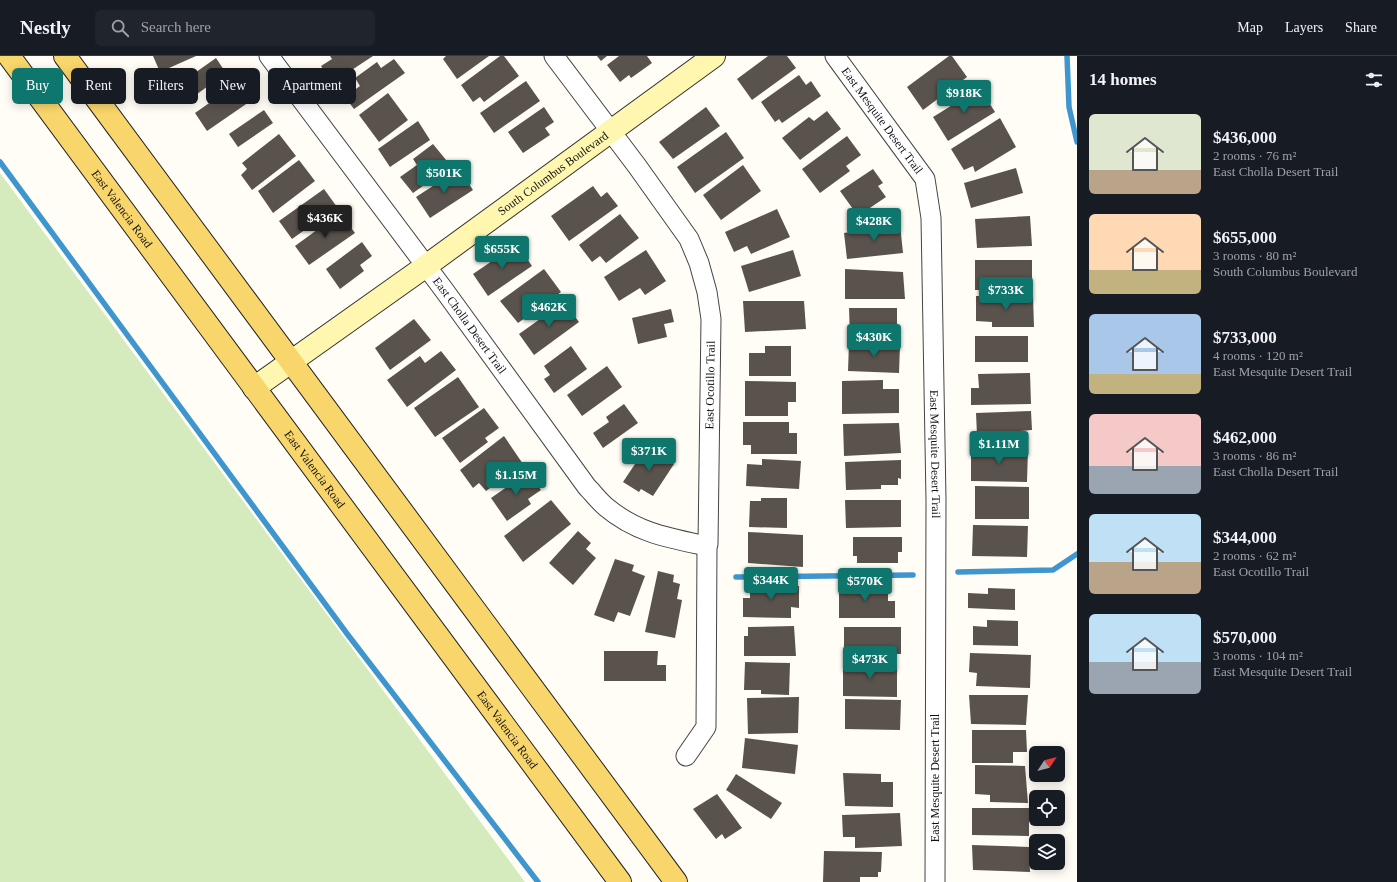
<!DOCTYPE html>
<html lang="en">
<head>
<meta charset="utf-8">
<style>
	:root { --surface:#171b24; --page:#20242c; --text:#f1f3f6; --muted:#9ea1a6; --line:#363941; --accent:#0f766e }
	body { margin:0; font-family:"Times New Roman",serif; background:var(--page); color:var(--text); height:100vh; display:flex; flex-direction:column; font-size:15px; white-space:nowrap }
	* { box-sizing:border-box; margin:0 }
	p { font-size:13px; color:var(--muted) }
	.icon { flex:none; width:22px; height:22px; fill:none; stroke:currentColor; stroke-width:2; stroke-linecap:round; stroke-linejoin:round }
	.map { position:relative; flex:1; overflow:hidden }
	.sheet { display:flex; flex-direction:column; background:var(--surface); width:320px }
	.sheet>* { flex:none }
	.top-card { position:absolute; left:12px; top:12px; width:380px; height:36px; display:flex; gap:8px }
	.needle { width:26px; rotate:54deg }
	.fabs { position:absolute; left:1029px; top:690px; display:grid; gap:8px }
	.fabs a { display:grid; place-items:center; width:36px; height:36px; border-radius:6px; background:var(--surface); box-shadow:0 2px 10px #0003; font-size:20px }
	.price { position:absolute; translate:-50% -34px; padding:0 9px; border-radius:4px; background:var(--accent); color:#fff; font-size:13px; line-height:26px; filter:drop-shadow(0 1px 2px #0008) }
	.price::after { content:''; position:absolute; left:50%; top:24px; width:12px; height:9px; margin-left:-6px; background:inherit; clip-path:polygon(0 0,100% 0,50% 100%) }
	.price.active { background:#222; color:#fff }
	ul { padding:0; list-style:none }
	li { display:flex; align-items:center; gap:12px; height:100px; padding:0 12px }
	li span { display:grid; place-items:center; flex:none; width:112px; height:80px; border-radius:6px; color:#555 }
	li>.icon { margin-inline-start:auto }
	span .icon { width:48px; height:48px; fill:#fffc; stroke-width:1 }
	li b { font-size:17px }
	h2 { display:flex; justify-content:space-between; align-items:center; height:48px; padding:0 12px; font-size:17px }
	.chip { padding:0 14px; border-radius:6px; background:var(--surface); box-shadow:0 2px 10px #0003; font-size:14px; line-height:36px }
	.chip.active { background:var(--accent); color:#fff }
	header { display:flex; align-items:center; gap:24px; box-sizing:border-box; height:56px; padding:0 20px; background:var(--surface); border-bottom:1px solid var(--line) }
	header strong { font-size:19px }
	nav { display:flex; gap:22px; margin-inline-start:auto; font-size:14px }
	.search { width:280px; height:36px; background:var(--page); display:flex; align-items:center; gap:10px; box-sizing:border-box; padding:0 14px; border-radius:6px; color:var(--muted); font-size:15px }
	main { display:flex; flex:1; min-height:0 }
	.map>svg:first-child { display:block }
	.green { fill:#d5ebbd }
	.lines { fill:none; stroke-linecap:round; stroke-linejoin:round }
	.stream { stroke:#3f96cf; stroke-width:5.5 }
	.building { fill:#5a524d }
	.street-casing { stroke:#444; stroke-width:21 }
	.secondary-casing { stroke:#333; stroke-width:24 }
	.primary-casing { stroke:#222; stroke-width:24 }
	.street { stroke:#fff; stroke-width:19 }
	.secondary { stroke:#fff6b0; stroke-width:22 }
	.primary { stroke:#f9d66b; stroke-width:22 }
	.labels { text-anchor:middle; stroke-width:4; stroke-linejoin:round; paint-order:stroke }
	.street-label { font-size:12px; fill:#111; stroke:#fff }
</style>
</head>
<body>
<header>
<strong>Nestly</strong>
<div class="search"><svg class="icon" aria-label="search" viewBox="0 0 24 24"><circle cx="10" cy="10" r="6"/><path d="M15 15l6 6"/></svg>Search here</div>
<nav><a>Map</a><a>Layers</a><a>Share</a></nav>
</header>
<main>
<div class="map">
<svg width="1077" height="826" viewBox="0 0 1077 826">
	<rect width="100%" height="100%" fill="#fffdf5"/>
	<!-- green -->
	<path class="green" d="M0,117L525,826H0Z"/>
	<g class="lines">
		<!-- stream -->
		<g class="stream">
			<path d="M1067,0L1069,51L1077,86"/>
			<path d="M0,106L348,579L538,826"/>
			<path d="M958,516L1053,514L1077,498"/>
			<path d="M736,521L913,519"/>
		</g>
	</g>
	<!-- building -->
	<g class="building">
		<path d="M153,0H196L160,16Z"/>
		<path d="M330,0H373L332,27L321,10L332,3Z"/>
		<path d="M446,0H489L457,23L443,3Z"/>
		<path d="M500,0H504L519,20L484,46L480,41L473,46L461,29Z"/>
		<path d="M597,0H607L601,5Z"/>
		<path d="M619,0H647L652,7L631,22L629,19L620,26L607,9Z"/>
		<path d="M768,0H787L796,12L752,44L737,23Z"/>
		<path d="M949,0H952L967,21L923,54L907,31Z"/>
		<path d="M216,2L226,17L193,41L182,26Z"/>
		<path d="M394,3L405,17L354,53L345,41L360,30L355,22L377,6L381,12Z"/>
		<path d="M799,19L806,29L811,25L821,40L782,67L779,63L775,66L761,46Z"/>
		<path d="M526,25L540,45L494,77L480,57Z"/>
		<path d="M239,26L252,44L207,75L195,57Z"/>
		<path d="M980,32L995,56L948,85L933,61Z"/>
		<path d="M388,37L408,64L379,86L359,59Z"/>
		<path d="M544,51L554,66L545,72L550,79L523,97L508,76Z"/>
		<path d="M706,51L720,70L673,103L659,86Z"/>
		<path d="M264,54L273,67L238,91L229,78Z"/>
		<path d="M827,55L841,73L800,104L782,82L809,61L814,65Z"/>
		<path d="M1000,62L1016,91L975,116L973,110L964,114L951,93Z"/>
		<path d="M418,65L430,84L390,111L378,93Z"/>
		<path d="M726,76L744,102L695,137L677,111Z"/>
		<path d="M279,78L296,100L252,134L241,119L247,113L242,107Z"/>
		<path d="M847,80L861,99L846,110L850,115L820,137L802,113Z"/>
		<path d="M433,88L451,110L413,137L400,121L417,109L413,103Z"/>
		<path d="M299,104L315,125L273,157L258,135Z"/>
		<path d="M743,109L761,135L721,164L703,139Z"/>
		<path d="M1016,112L1023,137L971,152L964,127Z"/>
		<path d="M459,113L473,134L430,162L416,141Z"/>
		<path d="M873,113L883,127L878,130L886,141L858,160L840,135Z"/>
		<path d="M593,130L601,141L607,136L618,150L569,185L551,160Z"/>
		<path d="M324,133L337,151L292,183L279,165Z"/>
		<path d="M777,153L790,181L751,198L747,190L734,196L725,176Z"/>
		<path d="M340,157L355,177L309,209L295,190Z"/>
		<path d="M620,158L639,182L606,207L600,200L592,206L579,189Z"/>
		<path d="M1030,160L1032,190L977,192L975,163Z"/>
		<path d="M900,168L903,197L847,203L844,177Z"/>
		<path d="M362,186L372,200L360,209L364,215L340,233L326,213Z"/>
		<path d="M517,188L532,210L488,240L473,218Z"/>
		<path d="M646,194L666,225L645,239L640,232L619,245L604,221Z"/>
		<path d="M793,194L801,220L749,236L741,210Z"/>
		<rect x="975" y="204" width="57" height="30"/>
		<path d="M544,213L561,236L518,267L500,245Z"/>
		<path d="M845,213L903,216L905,243H845Z"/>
		<path d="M976,240H1033L1034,271H992V266L976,265Z"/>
		<path d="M743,245H804L806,273L745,276Z"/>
		<path d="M564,246L579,266L534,299L519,278Z"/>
		<path d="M849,252H897V282H850Z"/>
		<path d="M671,253L674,266L664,268L667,281L638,288L632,262Z"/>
		<path d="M414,263L431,284L390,314L375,292Z"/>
		<rect x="975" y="280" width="53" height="26"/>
		<path d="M849,287L900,289L899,317L848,315Z"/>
		<path d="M571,290L587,313L554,337L544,323L550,319L544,310Z"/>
		<path d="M765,290H791V320H749V297H765Z"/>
		<path d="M441,295L456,314L407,351L387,324L420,300L425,307Z"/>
		<path d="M607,310L622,331L582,360L567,339Z"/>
		<path d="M1030,317L1031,348L971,349V332H979L978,318Z"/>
		<path d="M458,321L479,351L435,381L414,352Z"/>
		<path d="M883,324V333H899V357L842,358V325Z"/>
		<path d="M745,325L796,326V346H788V360H745Z"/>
		<path d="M624,348L638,367L603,392L593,377L609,366L606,361Z"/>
		<path d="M484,352L499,372L485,382L488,386L460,407L442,382Z"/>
		<path d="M1031,355L1032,374L1021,375V385L993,386V378L977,379L976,357Z"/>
		<path d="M743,366H789V377H797V398H751V389H743Z"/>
		<path d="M899,367L901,397L844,400L843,368Z"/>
		<path d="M504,380L523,408L486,435L479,427L473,432L460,414Z"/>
		<path d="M647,390L674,408L653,440L641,433L639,436L623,426Z"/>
		<path d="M971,392L1028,393L1027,426L971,425Z"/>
		<path d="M762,403L801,405L799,433L746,430L747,408L762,409Z"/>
		<path d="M901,404V423L898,422V429H881V433L846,434L845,406Z"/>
		<path d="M528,416L541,434L528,443L531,448L507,465L491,442Z"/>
		<path d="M975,430L1029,431V463H975Z"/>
		<path d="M761,442H787V472L749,471L750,445H761Z"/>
		<path d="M551,444L571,468L523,506L504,480Z"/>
		<path d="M845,444H901V471L846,472Z"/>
		<path d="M973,469L1028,470L1027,501L972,500Z"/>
		<path d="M578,475L591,487L586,493L596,502L573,529L549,507Z"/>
		<path d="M748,476L803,479V511L748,507Z"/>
		<path d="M853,481H902V496H898V507H857V500H853Z"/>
		<path d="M615,503L634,509L632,515L645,520L630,560L618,556L614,566L594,559Z"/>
		<path d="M658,515L674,519L673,526L680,528L677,543L682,544L675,582L645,576Z"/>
		<path d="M839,528H888V545H895V562H839Z"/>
		<path d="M750,529L799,530V552L791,551V562L743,561V542H750Z"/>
		<path d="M988,532L1015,533V554L968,552V537L988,538Z"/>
		<path d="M987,564L1018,565V590L973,589V570L987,571Z"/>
		<path d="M794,570L796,600H744V580H748V571Z"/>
		<path d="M844,571H901V598L844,597Z"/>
		<path d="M604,595H658L657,609H666V625H604Z"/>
		<path d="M970,597L1031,599L1030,632L976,630L977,617L969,616Z"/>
		<path d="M745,606L790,607L789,639L761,638V634H744Z"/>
		<path d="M843,608L897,609V641L843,640Z"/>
		<path d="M969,639H1028L1026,669L971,668Z"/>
		<path d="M799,641L798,677L748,678L747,642Z"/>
		<path d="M845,643L901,644L900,674L845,673Z"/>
		<path d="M972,674H1026L1027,696H1013V707H972Z"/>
		<path d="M745,682L798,689L795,718L742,712Z"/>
		<path d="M975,709L1025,710L1028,747L990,746V739L975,738Z"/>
		<path d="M843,717L881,718V726H893V751L845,750Z"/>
		<path d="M736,718L782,747L771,763L726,734Z"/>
		<path d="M717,738L742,772L725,783L722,778L716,783L693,753Z"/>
		<path d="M972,752H1029V780L972,779Z"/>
		<path d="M900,757L902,790L855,792V781H843L842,759Z"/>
		<path d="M972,789L1029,791L1030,816L973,814Z"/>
		<path d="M824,795L882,796L881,816H878V821H860V826H823Z"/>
	</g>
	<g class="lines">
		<defs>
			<g id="street">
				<path id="s1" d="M269,0L444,234L587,431C593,437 599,445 606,451C637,477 669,482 707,490"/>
				<path d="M554,0L637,110L689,183L699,207L707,236L711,263L708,488L707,490L706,671L686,700"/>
				<path id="s2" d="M835,0L925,123L931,162L936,444L935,826"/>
			</g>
			<g id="secondary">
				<path id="s3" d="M254,332L426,210L714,0"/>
			</g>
			<g id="primary">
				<path id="s4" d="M9,0L620,826"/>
				<path d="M65,0L676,826"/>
			</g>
		</defs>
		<!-- street casing -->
		<use href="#street" class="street-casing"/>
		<!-- secondary casing -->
		<use href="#secondary" class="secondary-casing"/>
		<!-- primary casing -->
		<use href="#primary" class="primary-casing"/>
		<!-- street -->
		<use href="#street" class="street"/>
		<!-- secondary -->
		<use href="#secondary" class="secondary"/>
		<!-- primary -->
		<use href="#primary" class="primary"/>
	</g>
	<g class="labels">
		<!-- street labels -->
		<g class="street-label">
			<text dy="4" stroke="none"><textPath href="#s2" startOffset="80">East Mesquite Desert Trail</textPath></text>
			<text dy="4" stroke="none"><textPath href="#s3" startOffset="368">South Columbus Boulevard</textPath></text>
			<text dy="4" stroke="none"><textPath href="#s4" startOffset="190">East Valencia Road</textPath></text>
			<text dy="4" stroke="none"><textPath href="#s1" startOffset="336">East Cholla Desert Trail</textPath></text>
			<text transform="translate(710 329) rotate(-89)" y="4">East Ocotillo Trail</text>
			<text dy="4" stroke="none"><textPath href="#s2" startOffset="428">East Mesquite Desert Trail</textPath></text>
			<text dy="4" stroke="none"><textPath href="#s4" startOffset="514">East Valencia Road</textPath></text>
			<text dy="4" stroke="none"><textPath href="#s4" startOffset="838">East Valencia Road</textPath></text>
			<text transform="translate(935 722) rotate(-90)" y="4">East Mesquite Desert Trail</text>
		</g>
	</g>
</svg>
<div class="fabs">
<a><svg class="needle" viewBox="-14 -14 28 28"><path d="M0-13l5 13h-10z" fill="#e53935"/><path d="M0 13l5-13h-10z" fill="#9ea1a6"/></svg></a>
<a><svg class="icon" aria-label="locate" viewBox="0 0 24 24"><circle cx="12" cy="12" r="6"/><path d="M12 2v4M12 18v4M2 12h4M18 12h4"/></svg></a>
<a><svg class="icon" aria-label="layers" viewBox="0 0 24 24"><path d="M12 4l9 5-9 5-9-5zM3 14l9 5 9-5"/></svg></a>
</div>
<b class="price" style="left:964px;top:58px">$918K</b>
<b class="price" style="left:444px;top:138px">$501K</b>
<b class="price active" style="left:325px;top:183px">$436K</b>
<b class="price" style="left:874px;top:186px">$428K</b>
<b class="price" style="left:502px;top:214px">$655K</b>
<b class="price" style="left:1006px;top:255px">$733K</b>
<b class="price" style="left:549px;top:272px">$462K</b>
<b class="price" style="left:874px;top:302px">$430K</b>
<b class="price" style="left:999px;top:409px">$1.11M</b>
<b class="price" style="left:649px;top:416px">$371K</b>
<b class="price" style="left:516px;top:440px">$1.15M</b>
<b class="price" style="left:771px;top:545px">$344K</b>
<b class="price" style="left:865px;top:546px">$570K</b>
<b class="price" style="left:870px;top:624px">$473K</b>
<div class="top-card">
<a class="chip active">Buy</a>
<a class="chip">Rent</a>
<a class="chip">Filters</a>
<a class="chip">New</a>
<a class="chip">Apartment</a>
</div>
</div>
<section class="sheet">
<h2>14 homes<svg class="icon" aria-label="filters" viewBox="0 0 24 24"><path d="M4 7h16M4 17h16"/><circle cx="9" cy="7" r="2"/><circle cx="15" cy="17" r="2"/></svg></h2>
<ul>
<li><span style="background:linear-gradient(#dfe7d0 70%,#b9a48a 0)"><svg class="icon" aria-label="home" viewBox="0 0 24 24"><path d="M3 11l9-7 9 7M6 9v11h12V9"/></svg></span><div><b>$436,000</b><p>2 rooms · 76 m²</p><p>East Cholla Desert Trail</p></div></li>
<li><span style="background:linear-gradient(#ffd9b3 70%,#c2b280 0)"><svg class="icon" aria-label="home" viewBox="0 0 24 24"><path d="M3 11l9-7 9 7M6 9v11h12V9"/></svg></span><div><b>$655,000</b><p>3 rooms · 80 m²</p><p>South Columbus Boulevard</p></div></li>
<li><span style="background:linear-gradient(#a9c7e8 75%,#c2b280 0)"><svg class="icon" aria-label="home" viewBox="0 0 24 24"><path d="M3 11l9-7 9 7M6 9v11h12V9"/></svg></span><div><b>$733,000</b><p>4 rooms · 120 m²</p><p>East Mesquite Desert Trail</p></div></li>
<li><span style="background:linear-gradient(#f6c9c9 65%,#9aa5b1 0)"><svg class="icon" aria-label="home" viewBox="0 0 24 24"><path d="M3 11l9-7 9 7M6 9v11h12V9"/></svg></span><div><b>$462,000</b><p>3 rooms · 86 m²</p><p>East Cholla Desert Trail</p></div></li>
<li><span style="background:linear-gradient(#bfe0f5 60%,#b9a48a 0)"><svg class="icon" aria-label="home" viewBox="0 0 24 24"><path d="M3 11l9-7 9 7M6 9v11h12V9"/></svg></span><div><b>$344,000</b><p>2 rooms · 62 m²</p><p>East Ocotillo Trail</p></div></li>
<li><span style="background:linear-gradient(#bfe0f5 60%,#9aa5b1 0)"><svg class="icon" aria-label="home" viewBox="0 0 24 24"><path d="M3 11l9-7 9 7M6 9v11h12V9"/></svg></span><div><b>$570,000</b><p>3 rooms · 104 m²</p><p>East Mesquite Desert Trail</p></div></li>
</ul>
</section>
</main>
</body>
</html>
